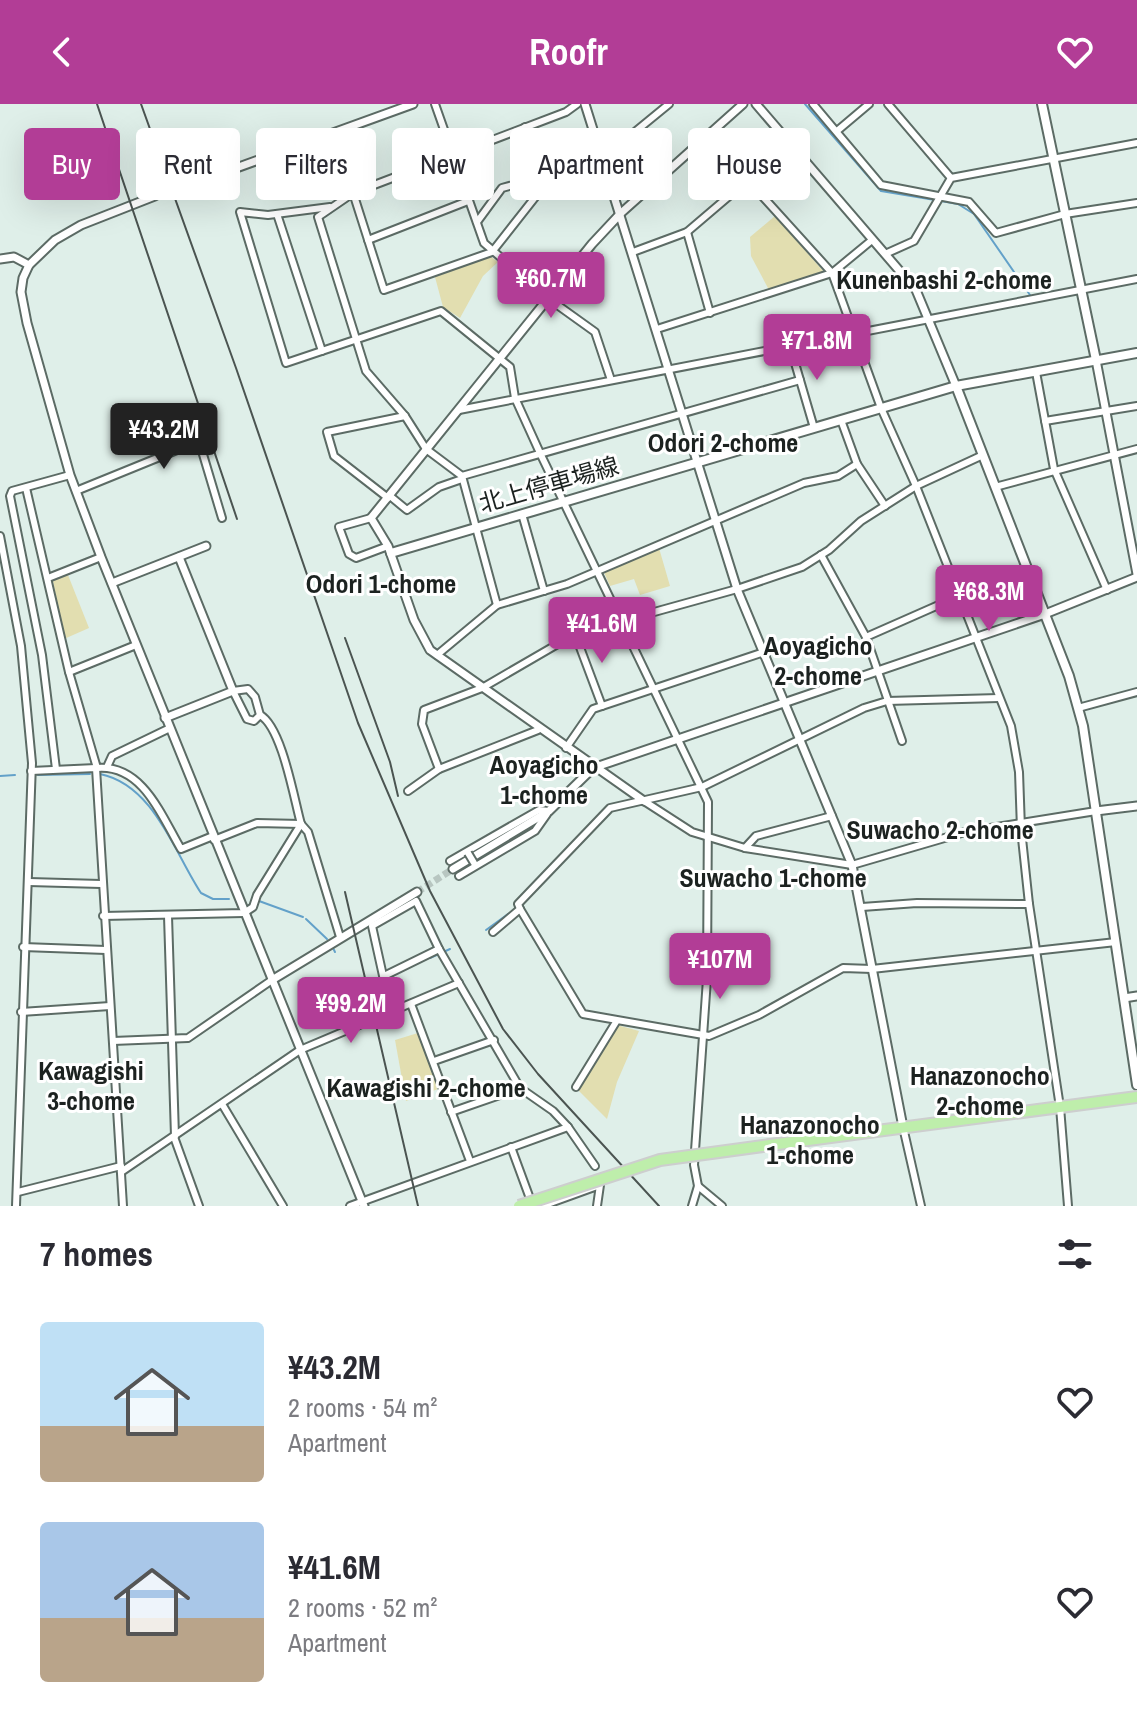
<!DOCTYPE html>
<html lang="en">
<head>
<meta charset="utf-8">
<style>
	:root { --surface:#fff; --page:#f7f7f7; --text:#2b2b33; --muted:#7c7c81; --accent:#b23d96 }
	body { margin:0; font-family:"Archivo Narrow","Noto Sans JP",sans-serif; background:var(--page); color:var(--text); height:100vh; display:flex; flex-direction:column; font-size:30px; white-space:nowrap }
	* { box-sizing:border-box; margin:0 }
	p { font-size:26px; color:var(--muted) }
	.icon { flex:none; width:44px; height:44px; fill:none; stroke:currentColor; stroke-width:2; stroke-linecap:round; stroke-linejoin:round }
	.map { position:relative; height:1102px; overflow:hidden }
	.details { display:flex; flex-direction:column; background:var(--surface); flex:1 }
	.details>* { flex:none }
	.banner { position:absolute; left:24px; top:24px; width:1090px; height:72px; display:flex; gap:16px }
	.price { position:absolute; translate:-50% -68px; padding:0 18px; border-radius:8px; background:var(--accent); color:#fff; font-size:26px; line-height:52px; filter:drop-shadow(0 2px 4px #0008) }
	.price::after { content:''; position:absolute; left:50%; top:48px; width:24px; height:18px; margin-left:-12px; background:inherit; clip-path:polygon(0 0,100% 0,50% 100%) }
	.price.selected { background:#222; color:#fff }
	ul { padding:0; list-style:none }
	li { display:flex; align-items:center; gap:24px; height:200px; padding:0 40px }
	li span { display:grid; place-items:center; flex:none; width:224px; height:160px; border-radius:8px; color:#555 }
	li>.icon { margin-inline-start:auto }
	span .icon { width:96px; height:96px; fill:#fffc; stroke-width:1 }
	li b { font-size:34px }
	h2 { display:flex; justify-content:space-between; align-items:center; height:96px; padding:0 40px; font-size:34px }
	.pill { padding:0 28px; border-radius:8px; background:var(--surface); box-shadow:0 8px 32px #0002; font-size:28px; line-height:72px }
	.pill.selected { background:var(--accent); color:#fff }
	header { display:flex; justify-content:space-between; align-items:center; height:104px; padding:0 40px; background:var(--accent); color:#fff; font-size:36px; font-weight:700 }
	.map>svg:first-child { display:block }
	.green { fill:#e2deb0 }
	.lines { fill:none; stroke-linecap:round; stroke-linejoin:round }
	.stream { stroke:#63a1c9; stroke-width:2 }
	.tertiary-tunnel { stroke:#b8c6c1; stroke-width:7; stroke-dasharray:7 3.5; stroke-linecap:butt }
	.minor-casing { stroke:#5c6b65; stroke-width:10 }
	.tertiary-casing { stroke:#5c6b65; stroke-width:11 }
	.secondary-casing { stroke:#5c6b65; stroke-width:12 }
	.trunk-casing { stroke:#cdcece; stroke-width:14 }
	.minor { stroke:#fff; stroke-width:6 }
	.tertiary { stroke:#fff; stroke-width:7 }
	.secondary { stroke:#fff; stroke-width:8 }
	.trunk { stroke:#beeeab; stroke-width:10 }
	.rail { stroke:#4b5451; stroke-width:2 }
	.minor-bridge-casing { stroke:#5c6b65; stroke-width:10; stroke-linecap:butt }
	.trunk-bridge-casing { stroke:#cdcece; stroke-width:14; stroke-linecap:butt }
	.minor-bridge { stroke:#fff; stroke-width:6 }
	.trunk-bridge { stroke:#beeeab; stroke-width:10 }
	.labels { text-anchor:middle; stroke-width:6; stroke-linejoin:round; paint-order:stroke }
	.street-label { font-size:24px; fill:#1c2220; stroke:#fff }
	.neighbourhood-label { font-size:26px; font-weight:bold; fill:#1c2220; stroke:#fff }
</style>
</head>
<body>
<header><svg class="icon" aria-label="back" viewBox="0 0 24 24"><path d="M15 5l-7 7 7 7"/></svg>Roofr<svg class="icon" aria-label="heart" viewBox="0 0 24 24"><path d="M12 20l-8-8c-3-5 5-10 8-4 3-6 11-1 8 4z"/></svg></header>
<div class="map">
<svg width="1137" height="1102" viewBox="0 0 1137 1102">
	<rect width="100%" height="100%" fill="#dfefe9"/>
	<!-- green -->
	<g class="green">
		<path d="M775,112L824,168L769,186L751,152L750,133Z"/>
		<path d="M490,152L498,158L483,172L460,214L443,203L435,173Z"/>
		<path d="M659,444L670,482L640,491L634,475L610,482L603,466Z"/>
		<path d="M68,471L89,524L64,535L53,477Z"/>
		<path d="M617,921L639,927L617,978L607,1015L577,985Z"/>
		<path d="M418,929L438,985L406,997L395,936Z"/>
	</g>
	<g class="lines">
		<!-- stream -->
		<g class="stream">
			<path d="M805,0L881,87L935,96"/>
			<path d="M941,97L958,100L974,110L1030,191"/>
			<path d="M100,670C154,681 174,748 201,789L213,795H229"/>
			<path d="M38,671L90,670"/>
			<path d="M0,672L15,671"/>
			<path d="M259,797L303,813"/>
			<path d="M306,815L327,835"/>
			<path d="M486,826L508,810"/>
			<path d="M333,844L335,848"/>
			<path d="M430,854L450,845"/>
		</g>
		<!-- tertiary-tunnel -->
		<g class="tertiary-tunnel">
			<path d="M155,92L192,80"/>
			<path d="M417,788L453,765"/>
		</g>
		<defs>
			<g id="minor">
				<path d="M435,0L484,139L549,195L595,228L611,276"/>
				<path d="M577,0L566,8L353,89L318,113L366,267L405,312L426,345L462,372L800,276"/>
				<path d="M813,0L881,81L969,98L996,129L1065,110L1137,99"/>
				<path d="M888,0L951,74"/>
				<path d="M525,23L535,46L555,68"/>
				<path d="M837,27L869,0"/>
				<path d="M334,29L384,186L492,148L555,68L593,61L605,45L625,36L669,0"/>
				<path d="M707,31L832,169L881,304L916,382L1011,622L1019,668L1021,725L1029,800L1060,1003L1068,1102"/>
				<path d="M330,103L268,111L240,108L286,259L441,207L510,263L515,294L540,349L708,698L707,875L694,1061L698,1082L692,1102"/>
				<path d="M277,110L322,247"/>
				<path d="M477,118L502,84L531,76L543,83"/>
				<path d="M687,128L710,209"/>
				<path d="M368,136L468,97"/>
				<path d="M633,148L687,128L748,76"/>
				<path d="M885,150L914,137L951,74L1137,39"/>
				<path d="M657,225L832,169L872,136"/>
				<path d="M790,242L814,324"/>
				<path d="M1036,268L1054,365L1107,486"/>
				<path d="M459,306L1137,175"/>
				<path d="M841,316L857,360L885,402"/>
				<path d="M1045,317L1137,302"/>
				<path d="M462,372L497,501"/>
				<path d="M995,383L1137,345"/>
				<path d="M26,384L69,568L97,664C143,660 162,713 181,745L213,732"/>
				<path d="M76,387L199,337L222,414"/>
				<path d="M390,392L407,406L439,383L462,375"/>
				<path d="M388,394L334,352L327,328L405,312"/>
				<path d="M522,410L544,487"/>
				<path d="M371,414L339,423L349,450L356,454L388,442"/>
				<path d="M0,432L21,542L32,659L16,1102"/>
				<path d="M821,451L866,533L902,637"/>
				<path d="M48,474L101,453"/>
				<path d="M575,530L602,602"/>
				<path d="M866,533L959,492"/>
				<path d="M437,551L497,501L567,480L804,379L838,372L857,360"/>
				<path d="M69,568L136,541"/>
				<path d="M248,585L255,593L260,611L254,617L247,615L233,587Z"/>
				<path d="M1078,604L1137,588"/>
				<path d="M260,611C282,623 294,695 301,720L308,728L340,833"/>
				<path d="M566,644L593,605L764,548"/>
				<path d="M107,663L112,652L170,624"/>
				<path d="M56,665L42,551L10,392L12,387L70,371"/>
				<path d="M439,665L422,620L424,606L482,584L575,530L737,485L802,463L829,446L861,417L916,382L983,351"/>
				<path d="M31,667L96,664L123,1102"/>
				<path d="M408,687L439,665L538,626"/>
				<path d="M644,697L692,728L745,744L852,761L965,728L1096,707"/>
				<path d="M214,736L257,719L301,720"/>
				<path d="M745,744L756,732L832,712"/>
				<path d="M450,757L539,706L549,707"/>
				<path d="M459,772L535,727L547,710"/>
				<path d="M29,778L101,780"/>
				<path d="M862,803L917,799L1029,800"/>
				<path d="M520,805L583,910L709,932L759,911L843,864L872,865L1116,838"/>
				<path d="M103,812L244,809L253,803L257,791L301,720"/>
				<path d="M168,812L175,1032"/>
				<path d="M493,828L520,805L518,800L610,704L702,683L864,604L887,597L999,594"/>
				<path d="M23,843L106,846"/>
				<path d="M384,872L439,845"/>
				<path d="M411,900L470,1057"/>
				<path d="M21,908L110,902"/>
				<path d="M113,937L188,934L272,876"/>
				<path d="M434,957L494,936"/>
				<path d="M576,983L616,918"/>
				<path d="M222,1000L283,1102"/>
				<path d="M451,1008L520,984"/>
				<path d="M568,1023L595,1062"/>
				<path d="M903,1023L921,1102"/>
				<path d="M174,1033L199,1102"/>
				<path d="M511,1043L532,1100"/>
				<path d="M121,1068L300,946L459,879"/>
				<path d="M698,1082L722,1102"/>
				<path d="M18,1088L121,1062"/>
				<path d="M350,1102L568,1023L553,1007L520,984L439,845L416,797L372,822L391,908"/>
				<path d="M542,1102L600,1081L597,1102"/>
			</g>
			<g id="tertiary">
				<path d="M585,0L737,485L852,761L903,1023"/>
				<path d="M756,0L916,186L956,282"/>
				<path d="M192,80L413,0"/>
				<path d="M155,92L81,121L55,136L29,161L23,174L21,188L27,219L70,371L101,453L364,1102"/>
				<path d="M0,155L14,153L29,161"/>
				<path d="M1096,256L1137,470"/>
				<path d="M112,479L206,442"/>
				<path d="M165,614L233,587L179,453"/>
				<path d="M644,697L430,546L414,516L388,442L371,414L592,140L621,109L743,0"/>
				<path d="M1096,707L1137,702"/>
				<path d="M453,765L549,707L593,664L1045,510L1137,473"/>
				<path d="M272,876L417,788"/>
				<path d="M1124,894L1137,892"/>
			</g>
			<g id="secondary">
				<path d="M1042,0L1096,256"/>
				<path d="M956,282L1069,572L1083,622L1137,981"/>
				<path d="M391,449L956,282L1137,249"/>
			</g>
			<path id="trunk" d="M770,1041L1137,993"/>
		</defs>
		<!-- minor casing -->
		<use href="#minor" class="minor-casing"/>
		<!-- tertiary casing -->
		<use href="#tertiary" class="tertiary-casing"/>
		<!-- secondary casing -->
		<use href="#secondary" class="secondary-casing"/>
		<!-- trunk casing -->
		<use href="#trunk" class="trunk-casing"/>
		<!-- minor -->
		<use href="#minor" class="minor"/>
		<!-- tertiary -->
		<use href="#tertiary" class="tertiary"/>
		<!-- secondary -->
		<use href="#secondary" class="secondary"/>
		<!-- trunk -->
		<use href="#trunk" class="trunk"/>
		<!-- rail -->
		<g class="rail">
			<path d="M97,0L237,415"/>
			<path d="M141,0L236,264L358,619L430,787L503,925L538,970L659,1102"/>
			<path d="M345,534L390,658L398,692"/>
			<path d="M345,788L418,1102"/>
		</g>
		<defs>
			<path id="minor-bridge" d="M468,749L474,759"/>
			<path id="trunk-bridge" d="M519,1102L660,1056L770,1041"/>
		</defs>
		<!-- minor-bridge casing -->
		<use href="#minor-bridge" class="minor-bridge-casing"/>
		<!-- trunk-bridge casing -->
		<use href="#trunk-bridge" class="trunk-bridge-casing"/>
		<!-- minor-bridge -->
		<use href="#minor-bridge" class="minor-bridge"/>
		<!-- trunk-bridge -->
		<use href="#trunk-bridge" class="trunk-bridge"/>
	</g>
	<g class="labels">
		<!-- street labels -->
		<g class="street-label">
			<text transform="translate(549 381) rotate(-16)" y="8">北上停車場線</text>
		</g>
		<!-- neighbourhood labels -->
		<g class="neighbourhood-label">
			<text x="944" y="185">Kunenbashi 2-chome</text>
			<text x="723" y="348">Odori 2-chome</text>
			<text x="381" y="489">Odori 1-chome</text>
			<text x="818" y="551">Aoyagicho<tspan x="818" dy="30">2-chome</tspan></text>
			<text x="544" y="670">Aoyagicho<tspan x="544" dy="30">1-chome</tspan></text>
			<text x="940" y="735">Suwacho 2-chome</text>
			<text x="773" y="783">Suwacho 1-chome</text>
			<text x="91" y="976">Kawagishi<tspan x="91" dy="30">3-chome</tspan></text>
			<text x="980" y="981">Hanazonocho<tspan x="980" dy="30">2-chome</tspan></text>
			<text x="426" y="993">Kawagishi 2-chome</text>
			<text x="810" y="1030">Hanazonocho<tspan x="810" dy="30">1-chome</tspan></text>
		</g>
	</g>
</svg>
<b class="price" style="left:551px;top:216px">¥60.7M</b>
<b class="price" style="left:817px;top:278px">¥71.8M</b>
<b class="price selected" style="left:164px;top:367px">¥43.2M</b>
<b class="price" style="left:989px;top:529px">¥68.3M</b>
<b class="price" style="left:602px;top:561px">¥41.6M</b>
<b class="price" style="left:720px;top:897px">¥107M</b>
<b class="price" style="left:351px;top:941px">¥99.2M</b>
<div class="banner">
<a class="pill selected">Buy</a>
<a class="pill">Rent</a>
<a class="pill">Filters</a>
<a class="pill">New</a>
<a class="pill">Apartment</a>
<a class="pill">House</a>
</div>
</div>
<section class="details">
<h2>7 homes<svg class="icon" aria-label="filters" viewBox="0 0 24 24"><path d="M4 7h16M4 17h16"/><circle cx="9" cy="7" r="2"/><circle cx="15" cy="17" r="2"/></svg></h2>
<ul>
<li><span style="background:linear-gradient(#bfe0f5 65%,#b9a48a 0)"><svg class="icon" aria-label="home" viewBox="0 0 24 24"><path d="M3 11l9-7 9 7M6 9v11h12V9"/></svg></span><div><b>¥43.2M</b><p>2 rooms · 54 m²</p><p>Apartment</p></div><svg class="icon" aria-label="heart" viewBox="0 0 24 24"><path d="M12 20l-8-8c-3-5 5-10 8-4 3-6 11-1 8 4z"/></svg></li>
<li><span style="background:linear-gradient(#a9c7e8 60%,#b9a48a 0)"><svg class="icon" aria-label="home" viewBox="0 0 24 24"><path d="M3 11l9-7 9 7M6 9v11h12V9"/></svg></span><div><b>¥41.6M</b><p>2 rooms · 52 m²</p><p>Apartment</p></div><svg class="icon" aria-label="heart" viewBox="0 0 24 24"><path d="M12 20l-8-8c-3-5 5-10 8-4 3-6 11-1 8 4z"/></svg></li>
</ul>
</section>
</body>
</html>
